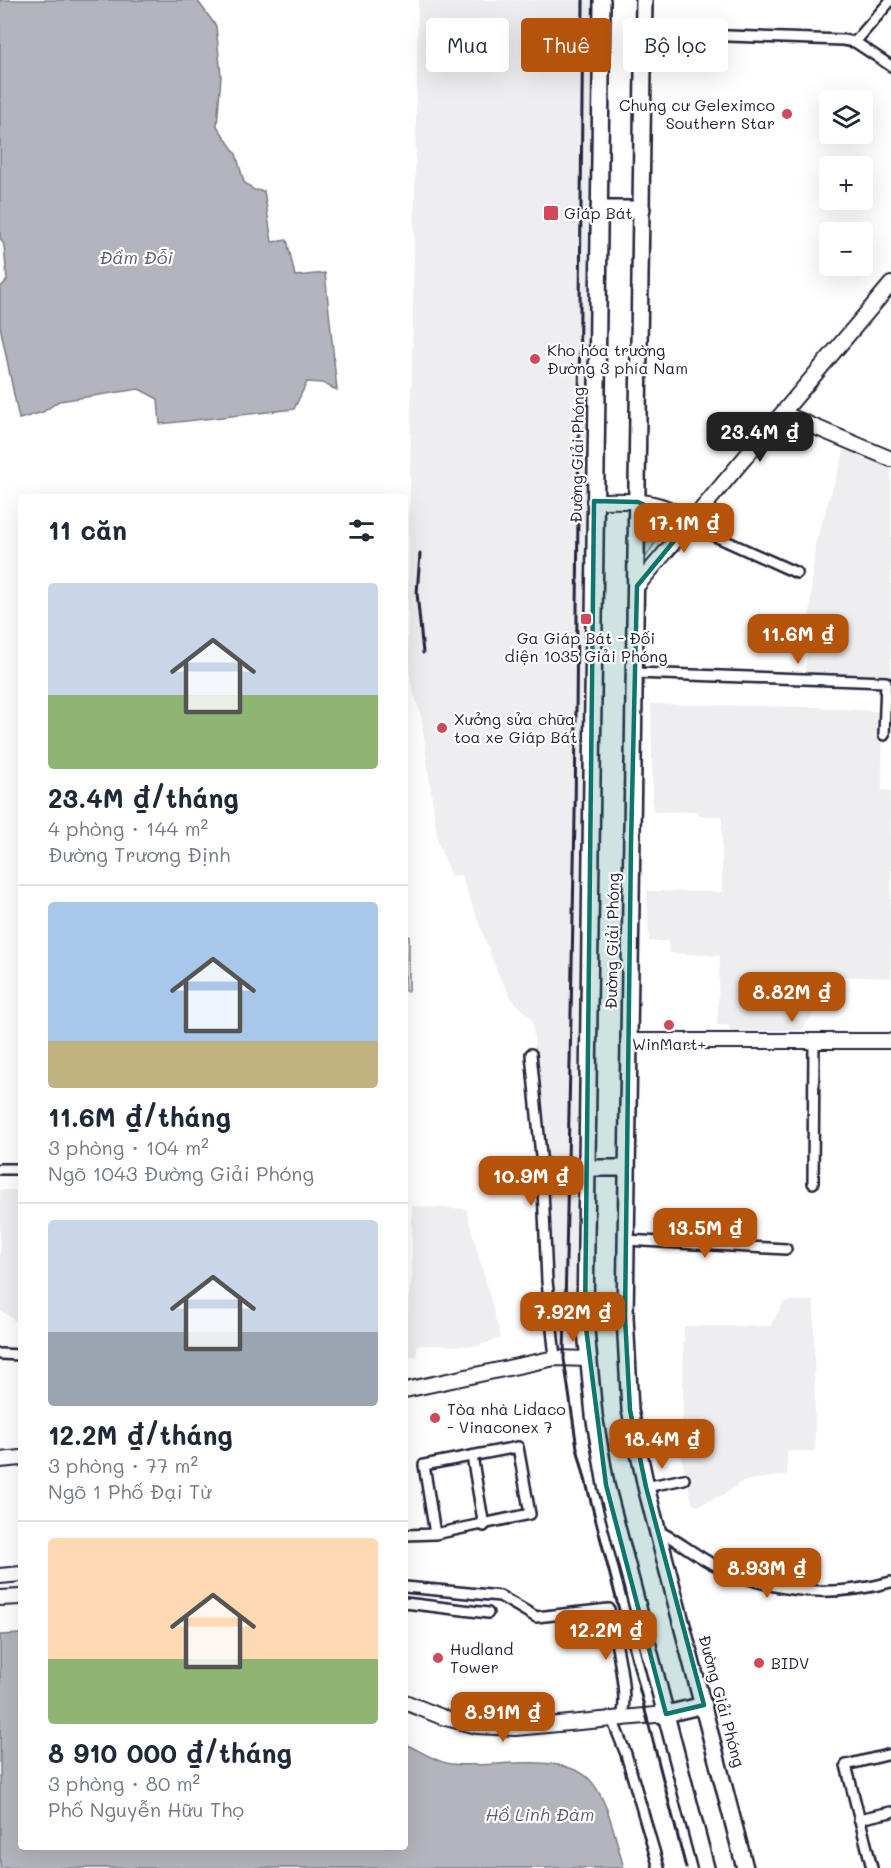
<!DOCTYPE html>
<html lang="vi">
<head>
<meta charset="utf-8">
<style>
	:root { --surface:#fff; --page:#f6f6f7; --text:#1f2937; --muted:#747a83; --line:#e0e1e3; --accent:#b45309 }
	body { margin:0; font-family:Mali,sans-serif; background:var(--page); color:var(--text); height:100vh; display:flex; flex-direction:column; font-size:22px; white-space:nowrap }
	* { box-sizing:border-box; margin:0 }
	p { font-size:20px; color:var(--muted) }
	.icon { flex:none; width:33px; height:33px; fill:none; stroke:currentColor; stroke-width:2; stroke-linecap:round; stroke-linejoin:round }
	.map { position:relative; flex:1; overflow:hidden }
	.panel { position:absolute; left:18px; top:494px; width:390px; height:1356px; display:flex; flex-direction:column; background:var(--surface); border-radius:6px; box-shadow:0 6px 24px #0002 }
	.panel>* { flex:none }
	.hud { position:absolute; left:426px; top:18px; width:375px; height:54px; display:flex; gap:12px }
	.fabs { position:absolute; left:819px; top:90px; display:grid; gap:12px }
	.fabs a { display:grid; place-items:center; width:54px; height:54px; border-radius:6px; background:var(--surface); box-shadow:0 6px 24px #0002; font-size:30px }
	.price { position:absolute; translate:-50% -51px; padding:0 14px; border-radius:12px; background:var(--accent); color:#fff; font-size:20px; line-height:39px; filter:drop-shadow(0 2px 3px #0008) }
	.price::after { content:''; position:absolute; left:50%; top:36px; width:18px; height:14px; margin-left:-9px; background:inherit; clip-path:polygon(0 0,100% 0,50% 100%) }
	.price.on { background:#222; color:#fff }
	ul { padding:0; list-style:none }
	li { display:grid; align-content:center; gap:12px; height:318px; padding:0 30px }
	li+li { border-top:2px solid var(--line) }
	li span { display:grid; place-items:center; height:186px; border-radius:6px; color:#555 }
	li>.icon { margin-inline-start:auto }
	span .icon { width:108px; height:108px; fill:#fffc; stroke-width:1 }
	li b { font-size:26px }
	h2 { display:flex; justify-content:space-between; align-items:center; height:72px; padding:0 30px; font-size:26px }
	.chip { padding:0 21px; border-radius:6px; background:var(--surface); box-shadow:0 6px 24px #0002; font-size:21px; line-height:54px }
	.chip.on { background:var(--accent); color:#fff }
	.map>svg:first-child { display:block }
	.built { fill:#eeeef1 }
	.green { fill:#dfdfe2; stroke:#80808e; stroke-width:1.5 }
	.water { fill:#b4b4bc; stroke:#7a7a88; stroke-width:1.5 }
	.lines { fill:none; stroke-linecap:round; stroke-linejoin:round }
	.street-casing { stroke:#22223b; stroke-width:14 }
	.secondary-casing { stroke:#22223b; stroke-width:18 }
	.primary-casing { stroke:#22223b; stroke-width:20 }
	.street { stroke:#fff; stroke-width:9 }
	.secondary { stroke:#fff; stroke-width:14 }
	.primary { stroke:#fff; stroke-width:15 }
	.rail { stroke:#22223b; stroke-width:3 }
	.marked { fill:#0f766e; fill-opacity:0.2; stroke:#0f766e; stroke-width:4.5; stroke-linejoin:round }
	.poi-dot { fill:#d1495b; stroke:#fff; stroke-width:2 }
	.labels { text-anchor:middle; stroke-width:4.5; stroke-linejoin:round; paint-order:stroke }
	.poi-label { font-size:16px; fill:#22223b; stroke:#fff; text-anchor:start }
	.street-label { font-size:16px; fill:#22223b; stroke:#fff }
	.water-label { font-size:18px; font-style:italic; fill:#5c5c6f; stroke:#fff }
</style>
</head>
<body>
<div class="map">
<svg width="891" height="1868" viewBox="0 0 891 1868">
	<rect width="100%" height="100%" fill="#fff"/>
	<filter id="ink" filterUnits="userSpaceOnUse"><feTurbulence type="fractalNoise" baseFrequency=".0167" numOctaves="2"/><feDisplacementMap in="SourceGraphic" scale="12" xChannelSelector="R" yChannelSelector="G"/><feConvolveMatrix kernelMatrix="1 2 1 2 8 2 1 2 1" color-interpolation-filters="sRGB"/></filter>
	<g filter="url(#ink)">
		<!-- built -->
		<g class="built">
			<path d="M418,0H592L574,1345L556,1348L552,1226L532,1019L513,1000L498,974L461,875L451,876L438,843L421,715L412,688L407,659Z"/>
			<path d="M845,449L891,468V679L805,672L815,544Z"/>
			<path d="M651,704L816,707L883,712L882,790L891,791V978L838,976L802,1030L730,1031L728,1025H717L720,956L669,953L668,941H649L647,891L722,892V816H699L698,811L653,812Z"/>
			<path d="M0,1190H21V1325L0,1310Z"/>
			<path d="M412,1206L466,1209L501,1338L477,1346L417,1345V1356L405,1357V1329L412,1276Z"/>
			<path d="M785,1301H814L815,1451H787V1475L743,1481L725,1494L697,1506L692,1502L682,1459L684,1326H770Z"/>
		</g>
		<!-- green -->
		<g class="green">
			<path d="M645,526H666L644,560Z"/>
			<rect x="405" y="936" width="4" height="55"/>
		</g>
		<!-- water -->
		<g class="water">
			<path d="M0,0H197L216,26L221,76L217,126L236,154L244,182L254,190L264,191L272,242L287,240L295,276L325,273L337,390L322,383L307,382L294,409L160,424L158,399L139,389L59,401L43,412L19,419L0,326V288L7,280L4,245L0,238Z"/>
			<path d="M21,1634V1846H405V1744C419,1750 436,1762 451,1764C490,1769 554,1752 586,1776C608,1794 616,1842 624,1868H0V1635Z"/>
		</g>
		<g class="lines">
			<defs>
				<g id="street">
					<path d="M644,33L843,40L855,42L891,66"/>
					<path d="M855,42L891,0"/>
					<path d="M688,524L797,573"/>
					<path d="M635,673L886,682L884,735"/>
					<path d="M531,1054L542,1166L547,1281L555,1358"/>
					<path d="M0,1169H21"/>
					<path d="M813,1183L814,1039"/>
					<path d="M626,1240L786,1249"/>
					<path d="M0,1354L21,1355"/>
					<path d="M472,1456L484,1526"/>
					<path d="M646,1487L684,1479"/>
					<path d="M658,1531C676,1539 691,1552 709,1562C766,1592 828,1599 891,1582"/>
					<path d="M405,1535L435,1534L530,1514L518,1447L424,1465L435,1534"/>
					<path d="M405,1587L500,1596L536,1617L609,1609C613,1630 632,1703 620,1719"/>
					<path d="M405,1603L488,1613"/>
					<path d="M612,1719L626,1754L659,1868"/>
					<path d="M859,1819L891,1812"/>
					<path d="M872,1868L846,1765L891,1754"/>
				</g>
				<g id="secondary">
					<path d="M784,414L891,459"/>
					<path d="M594,501C625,501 667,497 688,524"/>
					<path d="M637,586L891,284"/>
					<path d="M628,1041H891"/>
					<path d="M405,1390L555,1358L589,1359"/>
					<path d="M0,1460L21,1458"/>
					<path d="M0,1576L21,1574"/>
					<path d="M0,1598L21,1597"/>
					<path d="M405,1702L442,1717L477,1726L515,1728L666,1714"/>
				</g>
				<g id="primary">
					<path d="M602,0L585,1320L594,1415L606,1485L706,1868"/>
					<path d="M644,0L625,1317L630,1410L646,1487L745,1868"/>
					<path d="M599,209H642"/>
					<path d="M586,1168H626"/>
					<path d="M666,1714L704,1705"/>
				</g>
			</defs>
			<!-- street casing -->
			<use href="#street" class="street-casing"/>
			<!-- secondary casing -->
			<use href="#secondary" class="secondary-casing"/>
			<!-- primary casing -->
			<use href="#primary" class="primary-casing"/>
			<!-- street -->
			<use href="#street" class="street"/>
			<!-- secondary -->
			<use href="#secondary" class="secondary"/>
			<!-- primary -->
			<use href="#primary" class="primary"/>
			<!-- rail -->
			<g class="rail">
				<path d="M583,0L575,817L564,1359L577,1448L686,1868"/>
				<path d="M420,554L417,593L423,653"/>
			</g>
		</g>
	</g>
	<!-- marked area -->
	<path class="marked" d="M594,501L638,502L688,524L637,586L631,844L625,1317L630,1410L646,1487L704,1705L666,1714L606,1485L585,1320Z"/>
	<!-- markers -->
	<g class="poi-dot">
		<circle cx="787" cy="114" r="6"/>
		<rect x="543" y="205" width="16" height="16" rx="3"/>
		<circle cx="535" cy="359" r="6"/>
		<rect x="580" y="613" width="12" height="12" rx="3"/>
		<circle cx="442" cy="728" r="6"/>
		<circle cx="669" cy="1025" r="6"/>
		<circle cx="435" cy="1418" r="6"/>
		<circle cx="438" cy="1658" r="6"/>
		<circle cx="759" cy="1663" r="6"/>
	</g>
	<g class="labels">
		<!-- poi labels -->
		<g class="poi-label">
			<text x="775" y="111" text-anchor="end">Chung cư Geleximco<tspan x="775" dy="18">Southern Star</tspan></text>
			<text x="564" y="219">Giáp Bát</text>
			<text x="547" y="356">Kho hóa trường<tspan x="547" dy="18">Đường 3 phía Nam</tspan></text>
			<text x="586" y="644" text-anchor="middle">Ga Giáp Bát - Đối<tspan x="586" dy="18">diện 1035 Giải Phóng</tspan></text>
			<text x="454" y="725">Xưởng sửa chữa<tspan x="454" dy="18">toa xe Giáp Bát</tspan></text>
			<text x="669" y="1050" text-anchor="middle">WinMart+</text>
			<text x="447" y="1415">Tòa nhà Lidaco<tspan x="447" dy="18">- Vinaconex 7</tspan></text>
			<text x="450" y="1655">Hudland<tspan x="450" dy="18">Tower</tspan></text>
			<text x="771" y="1669">BIDV</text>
		</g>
		<!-- street labels -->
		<g class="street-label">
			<text transform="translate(577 455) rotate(-89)" y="6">Đường Giải Phóng</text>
			<text transform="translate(612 941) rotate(-89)" y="6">Đường Giải Phóng</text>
			<text transform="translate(722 1701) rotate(75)" y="6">Đường Giải Phóng</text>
		</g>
		<!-- water labels -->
		<g class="water-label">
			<text x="136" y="264">Đầm Đỗi</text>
			<text x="540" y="1821">Hồ Linh Đàm</text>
		</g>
	</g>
</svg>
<div class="fabs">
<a><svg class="icon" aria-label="layers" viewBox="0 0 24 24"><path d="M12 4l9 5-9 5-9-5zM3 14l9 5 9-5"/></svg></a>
<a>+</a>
<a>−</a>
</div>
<b class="price on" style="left:760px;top:463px">23.4M ₫</b>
<b class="price" style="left:684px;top:554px">17.1M ₫</b>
<b class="price" style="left:798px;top:665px">11.6M ₫</b>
<b class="price" style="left:792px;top:1023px">8.82M ₫</b>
<b class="price" style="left:531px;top:1207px">10.9M ₫</b>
<b class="price" style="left:705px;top:1259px">13.5M ₫</b>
<b class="price" style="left:573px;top:1343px">7.92M ₫</b>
<b class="price" style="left:662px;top:1470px">18.4M ₫</b>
<b class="price" style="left:767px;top:1599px">8.93M ₫</b>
<b class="price" style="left:606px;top:1661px">12.2M ₫</b>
<b class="price" style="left:503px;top:1743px">8.91M ₫</b>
<div class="hud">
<a class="chip">Mua</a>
<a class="chip on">Thuê</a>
<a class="chip">Bộ lọc</a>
</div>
<section class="panel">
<h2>11 căn<svg class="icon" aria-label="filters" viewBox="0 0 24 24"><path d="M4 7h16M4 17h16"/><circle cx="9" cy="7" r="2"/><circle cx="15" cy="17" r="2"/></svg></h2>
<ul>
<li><span style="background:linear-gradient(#c9d6e8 60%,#8fb573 0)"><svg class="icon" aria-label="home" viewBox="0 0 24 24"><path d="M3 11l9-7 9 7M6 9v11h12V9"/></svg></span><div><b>23.4M ₫/tháng</b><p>4 phòng · 144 m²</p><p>Đường Trương Định</p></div></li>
<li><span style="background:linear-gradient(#a9c7e8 75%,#c2b280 0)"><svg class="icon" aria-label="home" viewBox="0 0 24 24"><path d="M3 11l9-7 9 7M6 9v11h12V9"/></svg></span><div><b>11.6M ₫/tháng</b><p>3 phòng · 104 m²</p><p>Ngõ 1043 Đường Giải Phóng</p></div></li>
<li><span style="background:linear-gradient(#c9d6e8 60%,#9aa5b1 0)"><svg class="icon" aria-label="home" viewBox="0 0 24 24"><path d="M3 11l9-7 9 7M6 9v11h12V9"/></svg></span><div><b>12.2M ₫/tháng</b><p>3 phòng · 77 m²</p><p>Ngõ 1 Phố Đại Từ</p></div></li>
<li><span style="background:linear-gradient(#ffd9b3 65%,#8fb573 0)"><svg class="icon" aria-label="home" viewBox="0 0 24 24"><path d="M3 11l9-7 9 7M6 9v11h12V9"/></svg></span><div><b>8 910 000 ₫/tháng</b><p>3 phòng · 80 m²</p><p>Phố Nguyễn Hữu Thọ</p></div></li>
</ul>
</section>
</div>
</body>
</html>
